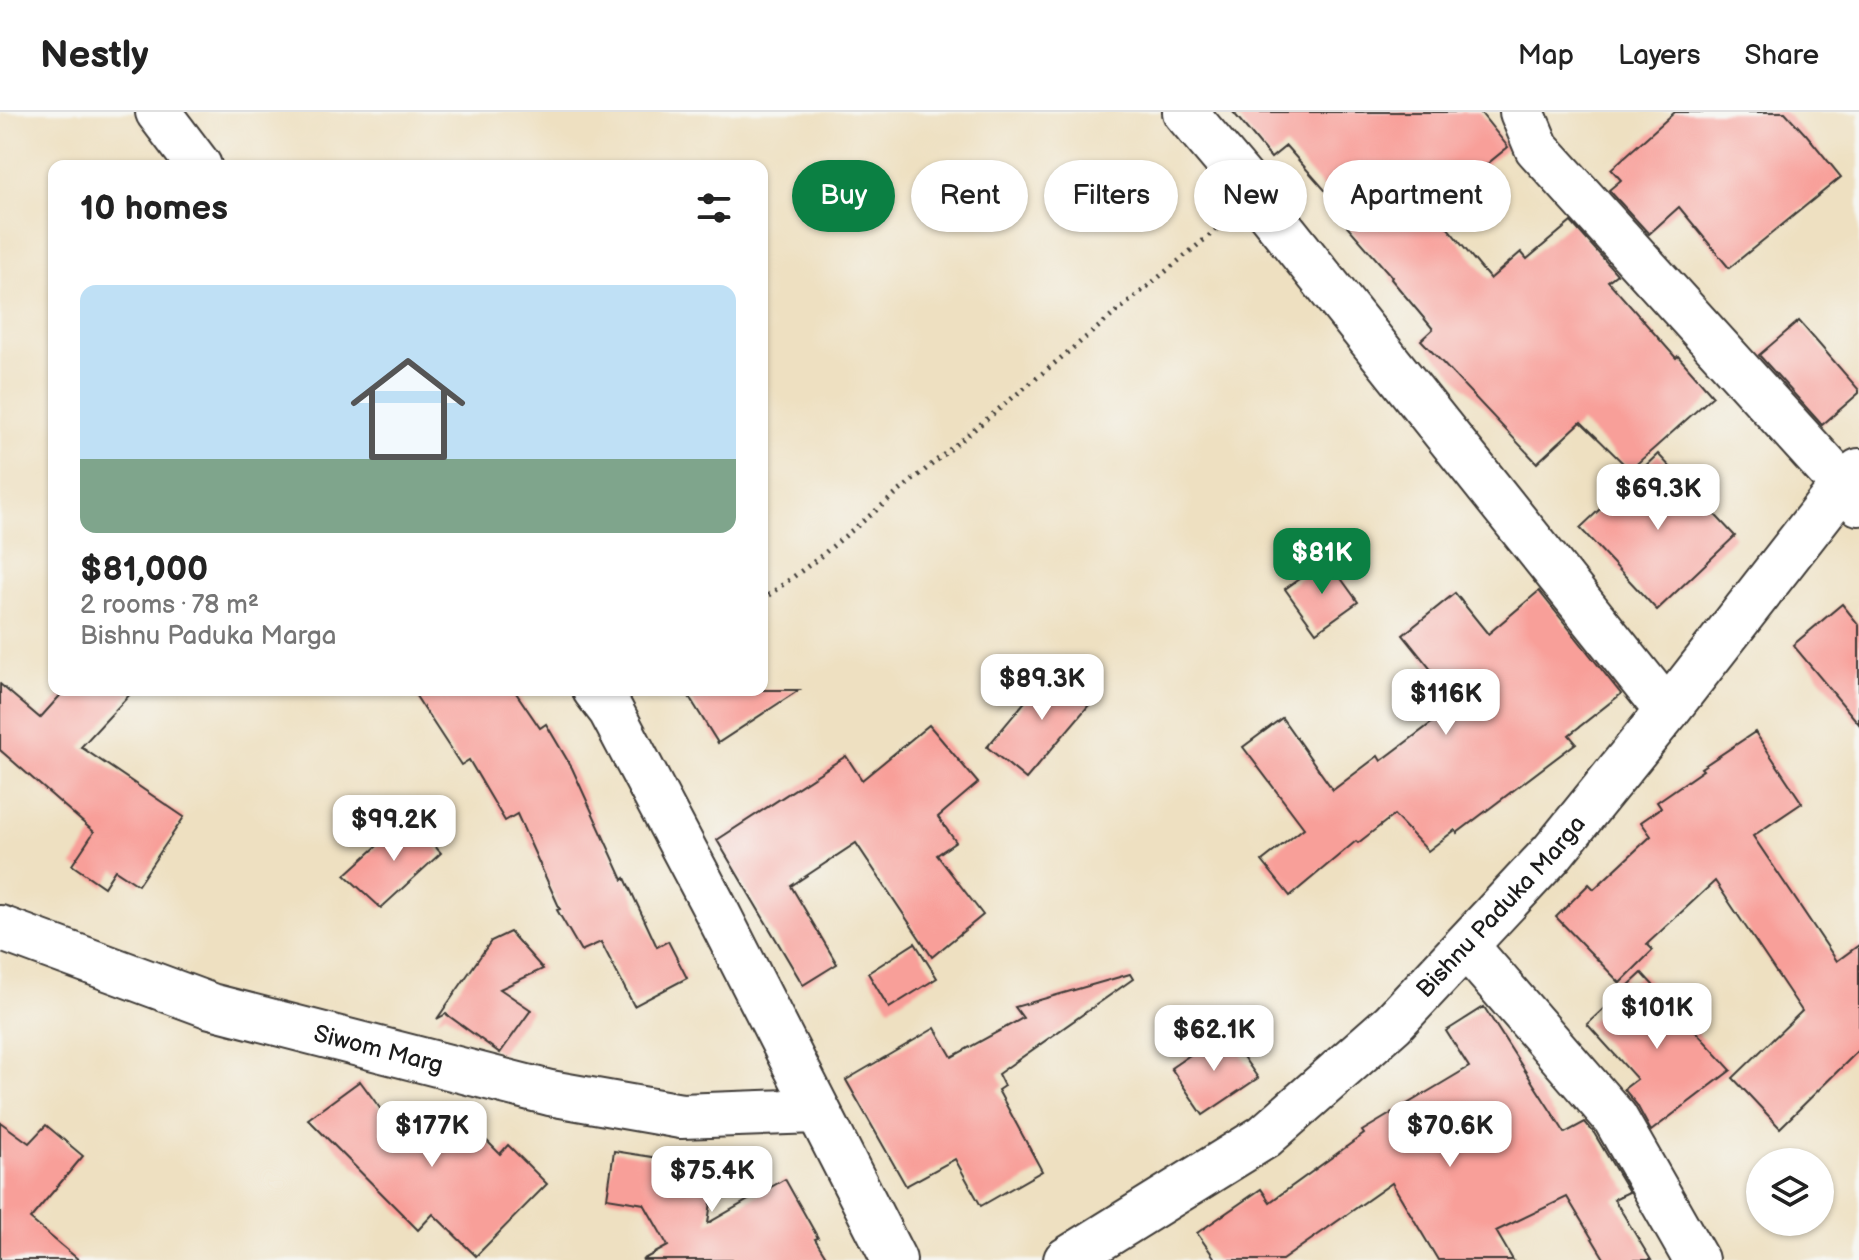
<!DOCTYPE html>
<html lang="en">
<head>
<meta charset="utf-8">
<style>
	:root { --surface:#fff; --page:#f2f2f2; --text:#222; --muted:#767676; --line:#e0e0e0; --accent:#0b8043 }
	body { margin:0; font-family:"Balsamiq Sans",sans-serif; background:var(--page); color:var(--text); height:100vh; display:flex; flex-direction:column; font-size:30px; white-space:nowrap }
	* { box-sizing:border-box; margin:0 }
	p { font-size:26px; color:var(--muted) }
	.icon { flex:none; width:44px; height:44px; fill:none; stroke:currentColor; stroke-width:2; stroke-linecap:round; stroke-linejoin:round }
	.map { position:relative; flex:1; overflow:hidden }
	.panel { position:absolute; left:48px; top:48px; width:720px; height:536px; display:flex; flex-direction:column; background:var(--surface); border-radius:16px; box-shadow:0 2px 6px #0004 }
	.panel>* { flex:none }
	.hud { position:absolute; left:792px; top:48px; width:760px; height:72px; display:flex; gap:16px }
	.buttons { position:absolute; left:1746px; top:1036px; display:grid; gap:16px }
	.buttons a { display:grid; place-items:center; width:88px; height:88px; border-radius:50%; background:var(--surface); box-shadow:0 2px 6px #0004; font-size:40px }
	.price { position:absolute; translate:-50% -68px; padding:0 18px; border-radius:16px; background:#fff; color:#222; font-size:26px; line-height:52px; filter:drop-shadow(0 2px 4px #0008) }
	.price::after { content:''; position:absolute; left:50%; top:48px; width:24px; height:18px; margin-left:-12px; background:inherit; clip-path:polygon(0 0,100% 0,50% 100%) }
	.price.current { background:var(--accent); color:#fff }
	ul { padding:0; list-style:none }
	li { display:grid; align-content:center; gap:16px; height:424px; padding:0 32px }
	li span { display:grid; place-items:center; height:248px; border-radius:16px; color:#555 }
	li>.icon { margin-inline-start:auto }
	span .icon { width:144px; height:144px; fill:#fffc; stroke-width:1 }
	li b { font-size:34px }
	h2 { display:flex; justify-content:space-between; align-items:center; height:96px; padding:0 32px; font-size:34px }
	.pill { padding:0 28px; border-radius:36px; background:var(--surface); box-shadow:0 2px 6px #0004; font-size:28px; line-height:72px }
	.pill.current { background:var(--accent); color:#fff }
	header { display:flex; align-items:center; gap:48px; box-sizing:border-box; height:112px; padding:0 40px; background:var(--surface); border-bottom:2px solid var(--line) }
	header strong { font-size:38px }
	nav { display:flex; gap:44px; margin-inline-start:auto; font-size:28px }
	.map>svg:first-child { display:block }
	.building { fill:#f89f99 }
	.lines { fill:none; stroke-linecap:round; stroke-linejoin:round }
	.street-casing { stroke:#3c3935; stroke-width:48 }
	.path { stroke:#3c3935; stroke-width:5; stroke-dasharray:2 6; stroke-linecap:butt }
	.street { stroke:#fff; stroke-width:44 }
	.labels { text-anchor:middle; stroke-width:6; stroke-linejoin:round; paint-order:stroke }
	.street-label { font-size:24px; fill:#1c1c1c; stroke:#f6f6f2 }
</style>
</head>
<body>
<header>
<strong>Nestly</strong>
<nav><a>Map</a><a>Layers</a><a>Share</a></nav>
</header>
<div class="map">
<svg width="1859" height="1148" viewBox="0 0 1859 1148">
	<rect width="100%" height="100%" fill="#f6f6f2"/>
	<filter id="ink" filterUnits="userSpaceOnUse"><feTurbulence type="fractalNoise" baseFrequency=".0125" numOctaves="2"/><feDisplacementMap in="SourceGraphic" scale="16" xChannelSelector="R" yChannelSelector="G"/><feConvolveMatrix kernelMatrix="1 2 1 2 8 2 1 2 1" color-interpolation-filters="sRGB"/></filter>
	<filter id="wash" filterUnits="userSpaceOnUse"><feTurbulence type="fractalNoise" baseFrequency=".006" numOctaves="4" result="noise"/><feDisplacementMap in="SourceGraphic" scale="32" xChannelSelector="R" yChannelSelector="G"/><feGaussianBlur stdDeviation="1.8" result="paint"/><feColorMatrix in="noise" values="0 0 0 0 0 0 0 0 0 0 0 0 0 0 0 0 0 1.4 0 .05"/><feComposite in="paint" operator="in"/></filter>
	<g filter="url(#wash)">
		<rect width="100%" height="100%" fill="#eee0c1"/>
		<g id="blocks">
			<!-- building -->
			<g class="building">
				<path d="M1233,0H1480L1508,35L1432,97L1490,167L1521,140L1527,147L1571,110L1617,162L1608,169L1676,246L1678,244L1713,284L1630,358L1581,310L1537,351L1421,228L1433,217L1391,167L1392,165L1341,107L1347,103L1286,34L1271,46Z"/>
				<path d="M1675,0H1785L1805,22H1806L1841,65L1729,156L1679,95L1649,122L1609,78L1621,68L1611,57Z"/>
				<path d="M1799,209L1859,278V281L1822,313L1759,243Z"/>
				<path d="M1658,342L1735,424L1657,498L1580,416Z"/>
				<path d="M1327,447L1358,490L1316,520L1285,477Z"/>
				<path d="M1539,479L1621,582L1569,623L1576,631L1457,721L1455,718L1428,739L1394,703L1358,731L1356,729L1290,784L1262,749L1304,716L1243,635L1282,606L1333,678L1378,644L1381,649L1458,591L1403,523L1455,481L1488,522Z"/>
				<path d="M1842,492L1859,513V612L1793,533Z"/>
				<path d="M1071,554L1095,586L1026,667L987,635L1028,586Z"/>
				<path d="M0,572L40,606L65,578H134L81,635L184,705L138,773L115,758L104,775L72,753L94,720L0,638Z"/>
				<path d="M412,578H514L540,616L546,612L572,656L623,768L625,766L657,835L668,829L687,866L634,894L601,830L581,839L557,798L560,797L517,702L505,709L469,648L461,653Z"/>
				<path d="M685,578H799L718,631Z"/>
				<path d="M929,613L978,671L938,705L956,730L937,743L983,803L932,845L856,731L791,774L837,852L803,873L717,728L846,644L862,668Z"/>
				<path d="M1755,620L1802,691L1753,724L1837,849L1859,833V938L1780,1016L1733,966L1802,899L1715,769L1647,832L1653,838L1620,871L1556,805L1589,772L1594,777L1651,724L1641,710L1661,696L1657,690L1703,658L1701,656Z"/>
				<path d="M409,705L441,741L381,796L345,763Z"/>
				<path d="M510,820L543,857L500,877L531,898L500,941L446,902L437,907L491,829Z"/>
				<path d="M915,831L937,866L889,896L868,861Z"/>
				<path d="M1642,861L1731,958L1651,1019L1637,993L1624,977L1637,967L1587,912Z"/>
				<path d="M1130,862L1133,867L998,962L1004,974L998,978L1042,1059L981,1094L955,1047L906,1074L846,968L935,916L952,945L1023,906L1015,895Z"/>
				<path d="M1484,895L1565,1021L1585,1010L1594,1021L1629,1080L1614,1087L1651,1148H1605L1567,1085L1496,1119L1513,1148H1438L1392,1071L1282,1148H1216L1197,1121L1261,1077L1270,1090L1364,1022L1362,1019L1469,955L1446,919Z"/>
				<path d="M1225,919L1258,966L1203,1003L1171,956Z"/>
				<path d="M360,969L407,1033L422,1018L430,1025L456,998L500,1042L508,1033L547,1072L476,1144L433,1102L418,1118L308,1007Z"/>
				<path d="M0,1010L29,1031L46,1013L83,1044L30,1107L79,1148H0Z"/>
				<path d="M614,1039L716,1055L708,1111L785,1067L818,1126L815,1127L828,1148H642L668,1134L644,1092L607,1086Z"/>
			</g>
		</g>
	</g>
	<g filter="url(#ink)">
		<use href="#blocks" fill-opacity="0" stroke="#3c3935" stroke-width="2"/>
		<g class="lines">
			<defs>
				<g id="street">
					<path d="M158,0L199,54"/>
					<path d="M1185,0L1257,85L1667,599"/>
					<path d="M1522,0L1537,36L1859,391"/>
					<path d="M595,578L611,599L716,798L894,1148"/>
					<path id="s1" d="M0,816L211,894L550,981L681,1004L817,999"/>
					<path d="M1466,834L1615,1006L1696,1148"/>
					<path id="s2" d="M1066,1148L1264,1025L1393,911L1553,740L1667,599L1843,373L1859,359"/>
				</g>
			</defs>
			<!-- street casing -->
			<use href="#street" class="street-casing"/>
			<!-- path -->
			<path class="path" d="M762,488L816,448L1222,113"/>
			<!-- street -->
			<use href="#street" class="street"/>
		</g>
	</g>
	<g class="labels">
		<!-- street labels -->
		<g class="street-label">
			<text dy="8" stroke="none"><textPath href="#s2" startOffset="564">Bishnu Paduka Marga</textPath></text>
			<text dy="8" stroke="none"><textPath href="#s1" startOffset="398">Siwom Marg</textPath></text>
		</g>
	</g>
</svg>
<div class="buttons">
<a><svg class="icon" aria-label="layers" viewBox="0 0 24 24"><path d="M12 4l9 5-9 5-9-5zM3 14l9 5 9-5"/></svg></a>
</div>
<b class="price" style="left:1658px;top:420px">$69.3K</b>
<b class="price current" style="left:1322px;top:484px">$81K</b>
<b class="price" style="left:1042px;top:610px">$89.3K</b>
<b class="price" style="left:1446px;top:625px">$116K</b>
<b class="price" style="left:394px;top:751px">$99.2K</b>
<b class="price" style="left:1657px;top:939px">$101K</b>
<b class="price" style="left:1214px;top:961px">$62.1K</b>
<b class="price" style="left:432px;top:1057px">$177K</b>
<b class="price" style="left:1450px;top:1057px">$70.6K</b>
<b class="price" style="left:712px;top:1102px">$75.4K</b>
<div class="hud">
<a class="pill current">Buy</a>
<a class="pill">Rent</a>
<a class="pill">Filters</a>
<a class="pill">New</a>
<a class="pill">Apartment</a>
</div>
<section class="panel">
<h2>10 homes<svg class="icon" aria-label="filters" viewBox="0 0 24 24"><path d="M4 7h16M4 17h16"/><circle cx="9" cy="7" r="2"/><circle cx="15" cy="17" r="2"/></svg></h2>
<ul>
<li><span style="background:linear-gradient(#bfe0f5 70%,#7fa58c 0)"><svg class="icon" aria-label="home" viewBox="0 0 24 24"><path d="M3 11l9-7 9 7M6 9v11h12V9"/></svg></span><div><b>$81,000</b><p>2 rooms · 78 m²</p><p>Bishnu Paduka Marga</p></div></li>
</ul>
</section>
</div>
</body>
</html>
